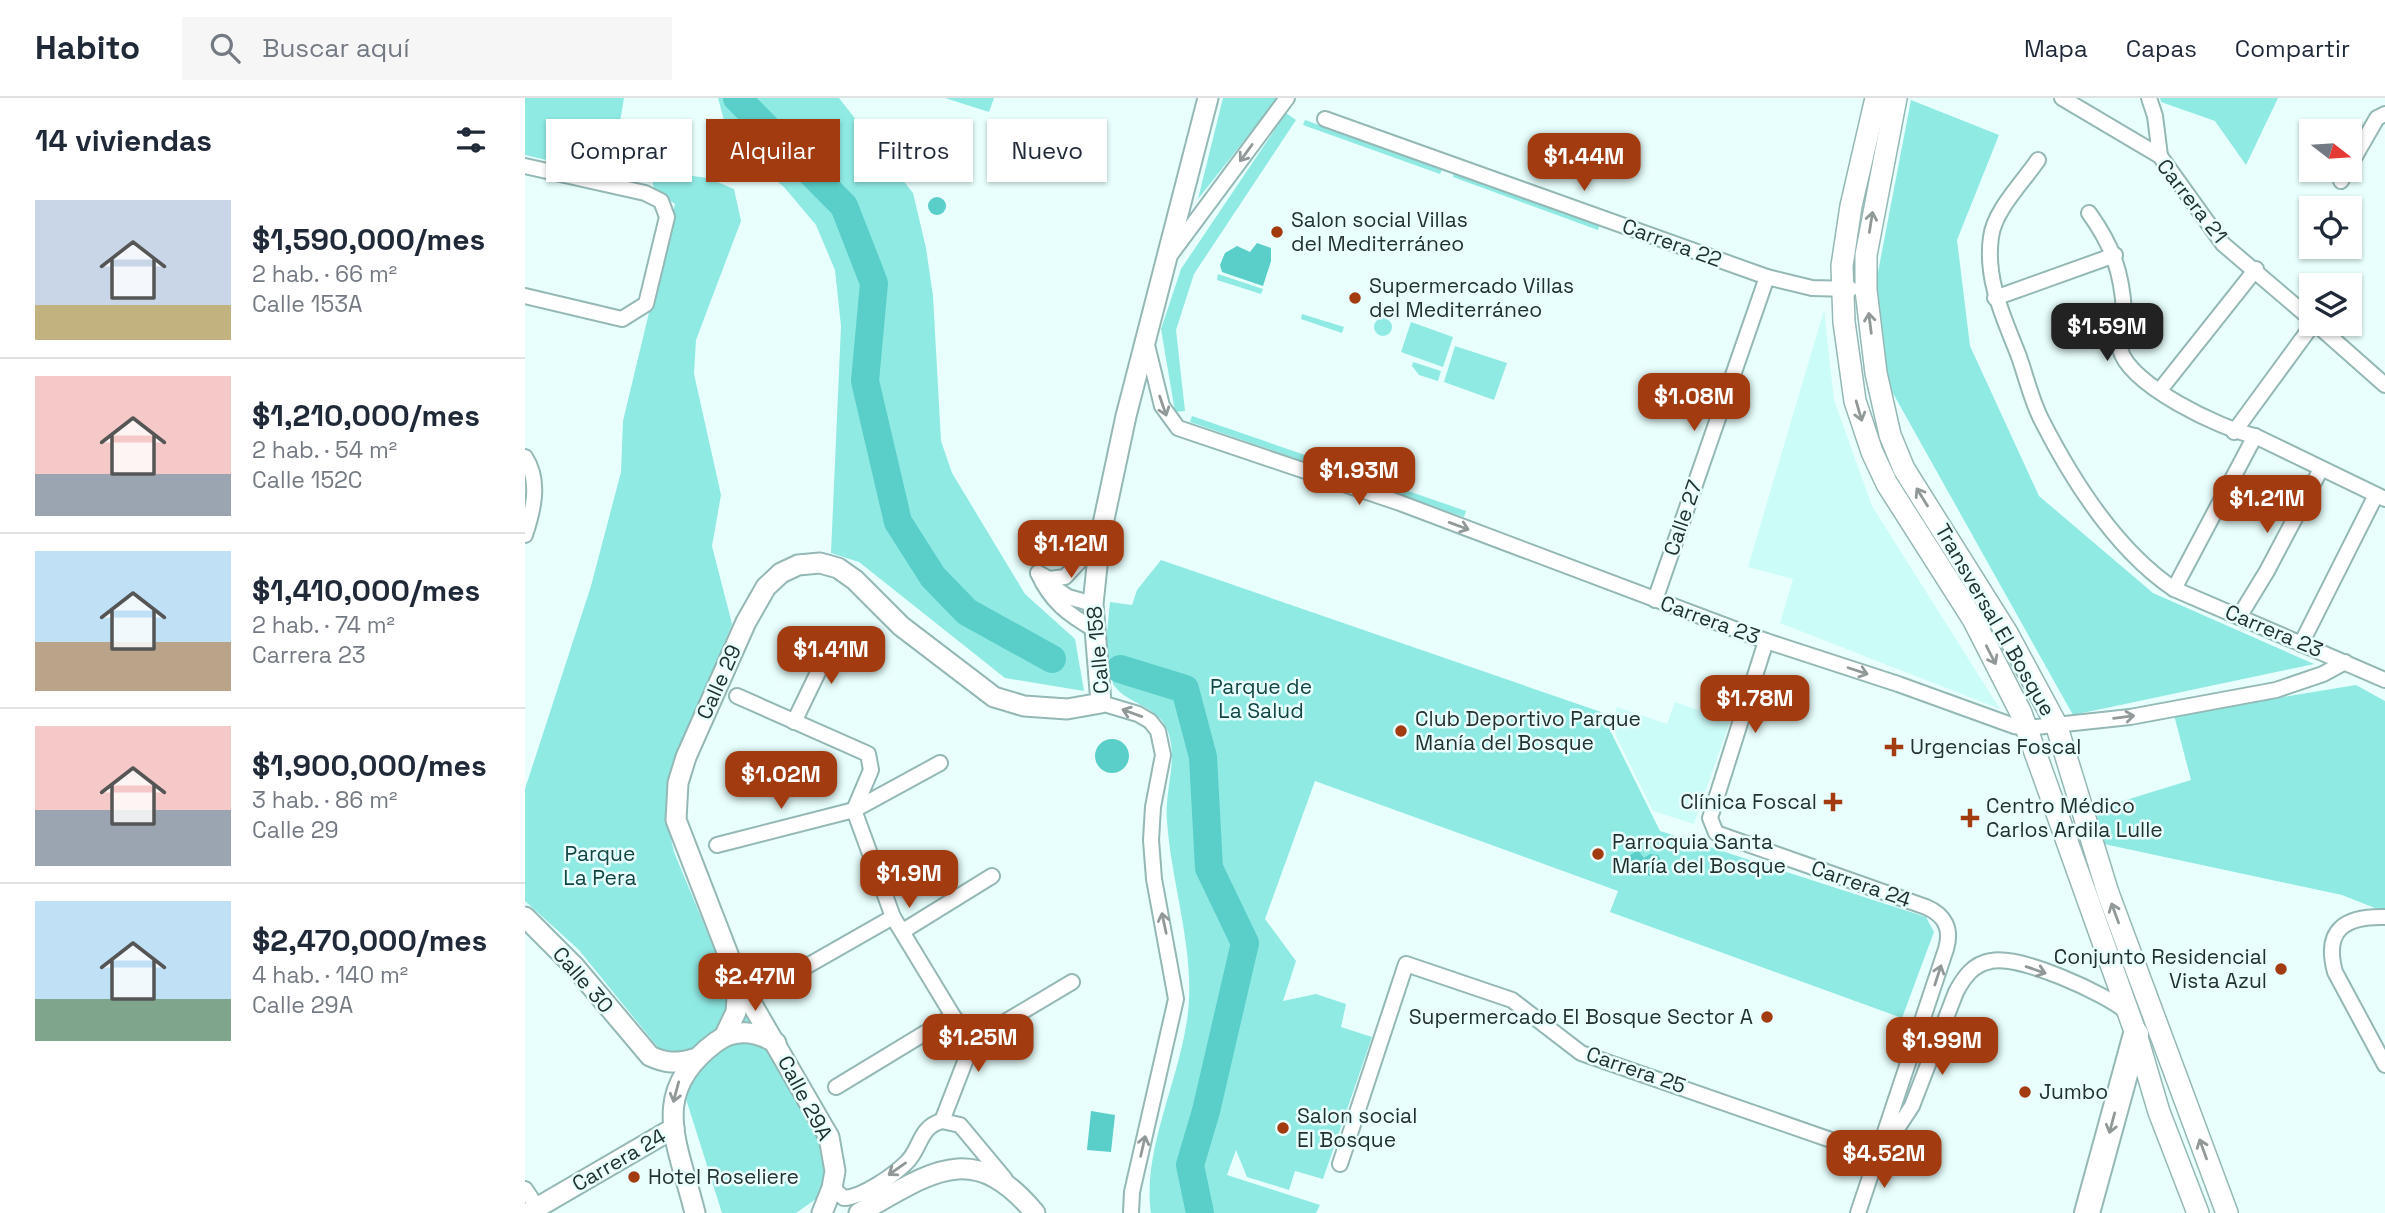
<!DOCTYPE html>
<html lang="es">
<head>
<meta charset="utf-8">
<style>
	:root { --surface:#fff; --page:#f6f6f7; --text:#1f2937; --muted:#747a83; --line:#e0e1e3; --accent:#a23c10 }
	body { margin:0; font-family:"Space Grotesk",sans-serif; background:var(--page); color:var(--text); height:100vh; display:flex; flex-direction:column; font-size:26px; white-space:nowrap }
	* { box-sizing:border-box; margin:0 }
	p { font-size:23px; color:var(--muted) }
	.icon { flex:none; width:38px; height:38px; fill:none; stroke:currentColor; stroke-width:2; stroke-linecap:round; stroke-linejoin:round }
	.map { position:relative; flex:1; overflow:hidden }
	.drawer { display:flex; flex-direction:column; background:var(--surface); width:525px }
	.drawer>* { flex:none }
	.guide { position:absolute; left:21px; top:21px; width:665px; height:63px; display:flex; gap:14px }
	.needle { width:46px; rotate:107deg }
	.controls { position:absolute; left:1774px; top:21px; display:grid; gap:14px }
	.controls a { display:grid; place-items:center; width:63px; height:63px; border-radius:0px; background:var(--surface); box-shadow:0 2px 5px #0004; font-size:35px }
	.price { position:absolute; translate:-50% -60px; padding:0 16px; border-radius:14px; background:var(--accent); color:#fff; font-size:23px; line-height:46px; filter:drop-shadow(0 2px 4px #0008) }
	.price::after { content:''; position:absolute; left:50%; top:42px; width:21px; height:16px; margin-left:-10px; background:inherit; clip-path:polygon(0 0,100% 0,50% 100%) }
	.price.on { background:#222; color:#fff }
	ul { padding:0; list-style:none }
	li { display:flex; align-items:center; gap:21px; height:175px; padding:0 35px }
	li+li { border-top:2px solid var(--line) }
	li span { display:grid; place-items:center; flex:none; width:196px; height:140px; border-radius:0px; color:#555 }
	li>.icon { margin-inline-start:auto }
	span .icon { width:84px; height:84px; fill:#fffc; stroke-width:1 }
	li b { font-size:30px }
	h2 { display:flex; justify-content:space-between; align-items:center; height:84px; padding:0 35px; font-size:30px }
	.pill { padding:0 24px; border-radius:0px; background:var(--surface); box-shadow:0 2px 5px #0004; font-size:24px; line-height:63px }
	.pill.on { background:var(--accent); color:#fff }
	header { display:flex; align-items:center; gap:42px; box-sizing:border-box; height:98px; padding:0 35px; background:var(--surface); border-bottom:2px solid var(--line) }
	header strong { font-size:33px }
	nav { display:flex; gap:38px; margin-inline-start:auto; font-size:24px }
	.search { width:490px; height:63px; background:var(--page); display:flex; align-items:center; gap:18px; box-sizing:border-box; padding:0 24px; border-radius:0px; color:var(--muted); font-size:26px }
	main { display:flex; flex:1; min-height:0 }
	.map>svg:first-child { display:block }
	.built { fill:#ccfcf8 }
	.green { fill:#90eae4 }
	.water { fill:#5acec8 }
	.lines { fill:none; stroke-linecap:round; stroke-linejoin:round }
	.river { stroke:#5acec8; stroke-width:28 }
	.street-casing { stroke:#94b8b5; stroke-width:18 }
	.secondary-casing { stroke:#94b8b5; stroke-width:23 }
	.primary-casing { stroke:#94b8b5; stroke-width:24 }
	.highway-casing { stroke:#94b8b5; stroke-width:28 }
	.street { stroke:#fff; stroke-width:14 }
	.secondary { stroke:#fff; stroke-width:19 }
	.primary { stroke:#fff; stroke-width:21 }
	.highway { stroke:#fff; stroke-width:24 }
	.oneway { stroke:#919898 }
	.poi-dot { fill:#a23c10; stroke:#e8fffd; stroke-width:2.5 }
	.labels { text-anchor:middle; stroke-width:5; stroke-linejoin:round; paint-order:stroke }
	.street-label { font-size:21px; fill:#233231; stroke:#e8fffd }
	.poi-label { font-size:21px; fill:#233231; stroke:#e8fffd; text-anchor:start }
	.park-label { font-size:21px; fill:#124644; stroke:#e8fffd }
</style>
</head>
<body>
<header>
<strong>Habito</strong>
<div class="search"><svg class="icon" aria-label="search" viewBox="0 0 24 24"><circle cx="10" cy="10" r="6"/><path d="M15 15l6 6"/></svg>Buscar aquí</div>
<nav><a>Mapa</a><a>Capas</a><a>Compartir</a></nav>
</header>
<main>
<section class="drawer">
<h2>14 viviendas<svg class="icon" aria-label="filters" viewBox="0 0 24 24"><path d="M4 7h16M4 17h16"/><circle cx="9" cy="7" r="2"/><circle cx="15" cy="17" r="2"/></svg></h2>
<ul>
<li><span style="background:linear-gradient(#c9d6e8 75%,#c2b280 0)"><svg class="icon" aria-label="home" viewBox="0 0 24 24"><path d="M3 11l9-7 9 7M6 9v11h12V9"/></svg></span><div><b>$1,590,000/mes</b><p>2 hab. · 66 m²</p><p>Calle 153A</p></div></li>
<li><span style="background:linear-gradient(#f6c9c9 70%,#9aa5b1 0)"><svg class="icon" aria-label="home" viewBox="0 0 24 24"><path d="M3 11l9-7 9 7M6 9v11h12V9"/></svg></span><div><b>$1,210,000/mes</b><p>2 hab. · 54 m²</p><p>Calle 152C</p></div></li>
<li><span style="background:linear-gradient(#bfe0f5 65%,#b9a48a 0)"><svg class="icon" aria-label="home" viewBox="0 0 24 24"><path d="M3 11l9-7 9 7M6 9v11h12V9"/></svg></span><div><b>$1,410,000/mes</b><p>2 hab. · 74 m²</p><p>Carrera 23</p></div></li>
<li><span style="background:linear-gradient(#f6c9c9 60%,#9aa5b1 0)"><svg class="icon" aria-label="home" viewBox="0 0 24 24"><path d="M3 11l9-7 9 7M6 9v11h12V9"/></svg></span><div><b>$1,900,000/mes</b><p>3 hab. · 86 m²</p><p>Calle 29</p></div></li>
<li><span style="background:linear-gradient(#bfe0f5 70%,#7fa58c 0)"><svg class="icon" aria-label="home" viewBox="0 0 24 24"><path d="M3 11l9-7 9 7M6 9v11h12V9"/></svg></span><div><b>$2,470,000/mes</b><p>4 hab. · 140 m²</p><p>Calle 29A</p></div></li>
</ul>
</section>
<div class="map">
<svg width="1860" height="1115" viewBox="0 0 1860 1115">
	<rect width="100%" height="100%" fill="#e8fffd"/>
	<!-- built -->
	<g class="built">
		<path d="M1299,212L1309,302L1347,408L1475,611L1255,525L1268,481L1223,469Z"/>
		<path d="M1150,604L1205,623L1169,726L1128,713L1086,628L1092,609L1142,626Z"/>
	</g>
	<!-- green -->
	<g class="green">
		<path d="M0,0H99L86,77L0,57Z"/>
		<path d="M193,0H314L388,95L401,150L408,198L416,343L427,375L500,496L550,541L559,593L480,580L334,464L306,455L316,228L310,172L291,127L259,89L205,45Z"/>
		<path d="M420,0H469L464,14Z"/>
		<path d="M698,0H753L673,101Z"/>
		<path d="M1635,0H1753L1721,67L1690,23L1636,4Z"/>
		<path d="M1386,2L1474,37L1432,142L1445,248L1514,398L1628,495L1789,566L1548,617L1360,281L1349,195Z"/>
		<path d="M761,15L771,22L669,176L651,232L660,313L650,314L636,231L656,171Z"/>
		<path d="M780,22L917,71L915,76L778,27Z"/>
		<path d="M135,62L145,67L152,76L183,80L209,91L216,123L171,242L169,276L196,397L187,448L207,526L174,608L142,723L149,754L203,884L299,1042L302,1084L291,1101L271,1115H197L161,1001L139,957L54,852L0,803V691L66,488L96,374L98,323L150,106L129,91L126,77Z"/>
		<path d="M929,73L1075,126L1073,132L928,79Z"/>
		<path d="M693,176L738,191L736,196L692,182Z"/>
		<path d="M777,216L819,229L817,235L776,221Z"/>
		<circle cx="858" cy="229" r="9"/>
		<path d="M886,224L928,239L918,269L876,254Z"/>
		<path d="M930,248L982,265L969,302L919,284Z"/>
		<path d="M888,264L916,273L913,283L894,277L887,268Z"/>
		<path d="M667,318L783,358L781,364L665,324Z"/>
		<path d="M796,363L941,413L939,419L794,370Z"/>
		<path d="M636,462L1076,614L1135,733L1401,819L1409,834L1377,920L1085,814L1093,793L790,683L740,821L771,863L758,903L791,896L821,906L816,929L847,939L798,1081L770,1073L764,1092L722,1079L711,1052L702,1077L795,1107L791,1115H626C616,1049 661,970 664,902C667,843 646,782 642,723C639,691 655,659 641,629C630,607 600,605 588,586L581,545L585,504L607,507L612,492Z"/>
		<path d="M1831,587L1860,603V814L1817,797L1579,746L1565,713L1666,682L1649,617Z"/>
	</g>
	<!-- water -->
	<g class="water">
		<path d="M430,36L442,43L441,52L425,58L420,71L413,77L402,74L398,67C402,50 413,41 430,36Z"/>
		<circle cx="412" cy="108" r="9"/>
		<path d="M732,145L746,150V163L738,188L697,174L695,167L700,155L712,148L725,154Z"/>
		<circle cx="587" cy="658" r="17"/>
		<path d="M1113,752L1119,760L1125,756L1133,757L1137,764L1134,774L1124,778L1117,769L1112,774L1101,768V760Z"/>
		<path d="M566,1013L590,1017L586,1054L562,1052Z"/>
	</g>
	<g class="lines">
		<!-- river -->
		<g class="river">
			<path d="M212,0L319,108L349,185L340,283L373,424L408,479L442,514L527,561"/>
			<path d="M595,571L660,591L678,659L684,770L720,845L681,1013L665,1067L675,1115"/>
		</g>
		<defs>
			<g id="street">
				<path d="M1537,0L1635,58L1698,146L1787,222"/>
				<path d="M1624,0L1630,18L1635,58"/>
				<path d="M800,21L1242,179L1287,190L1326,191"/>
				<path d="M1513,62C1498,84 1469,113 1466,139C1460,181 1478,218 1493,256C1501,278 1506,301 1516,321C1548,384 1591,452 1649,491L1860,582"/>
				<path d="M1825,67L1852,20L1860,16"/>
				<path d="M0,68L120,95L136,103L142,119L121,206L97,221L0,198"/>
				<path d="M1816,83L1822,72"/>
				<path d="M1564,115C1587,147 1597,174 1599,214C1599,227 1591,237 1595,251C1604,287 1696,331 1730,338L1860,401"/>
				<path d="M646,156L762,0"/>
				<path d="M1470,200L1590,157"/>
				<path d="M1791,226L1860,287"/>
				<path d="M621,243L637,308L653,330L875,405L1241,543L1373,586L1489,628L1502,630L1605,619L1751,592L1798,576L1820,564"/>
				<path d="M1635,292L1731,171"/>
				<path d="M1709,334L1788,226"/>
				<path d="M0,359C16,383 8,413 0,437"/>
				<path d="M513,475C526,504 543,516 570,532"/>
				<path d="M513,475L524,481L540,479L575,441"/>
				<path d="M521,484L543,499L568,506"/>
				<path d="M1649,491L1730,338"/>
				<path d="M1130,502L1242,179"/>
				<path d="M1714,519L1742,473L1796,371"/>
				<path d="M1241,543L1185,720L1191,735L1401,809C1420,817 1427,831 1421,851L1333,1115"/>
				<path d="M1776,546L1851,397"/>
				<path d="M212,598L343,656L346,672L329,712L368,819L428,918L448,943"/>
				<path d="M576,605L613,616L625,623L633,633L638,657L628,709L626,742L629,781L651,901L607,1094L606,1115"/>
				<path d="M269,624L311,537"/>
				<path d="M192,747L329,712L415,665"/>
				<path d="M1860,819C1822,818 1798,830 1810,874L1860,967"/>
				<path d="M378,833L467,778"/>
				<path d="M247,888L368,819"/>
				<path d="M311,989L428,918"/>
				<path d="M417,1023L448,943L547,884"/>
				<path d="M1360,1049L1387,1008L1431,894C1439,879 1448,866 1466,863C1496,857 1579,895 1602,914"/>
				<path d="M815,1066L881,866L987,902L1056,955L1352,1058"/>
				<path d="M307,1090L319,1100C338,1099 369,1077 382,1064C396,1050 394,1029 417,1023L435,1027L480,1081"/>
				<path d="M0,1091L12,1109"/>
			</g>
			<g id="secondary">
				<path d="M0,819L50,869L125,958C140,965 151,966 168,961"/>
				<path d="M200,937L211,914L213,883"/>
				<path d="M3,1115L149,1030"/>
				<path d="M170,1115C153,1045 122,995 191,944C210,930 231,933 251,945"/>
				<path d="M297,1115L307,1090L310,1073L304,1039L213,882L151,722L153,685L161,659L221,524L241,489L256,475L273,467L295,465L313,470L330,482L376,528L469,599L499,608L542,611L576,605L568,506L575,440L601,318L683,0"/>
				<path d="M334,1115C404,1076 447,1039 510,1115"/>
			</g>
			<g id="primary">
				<path d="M1351,0L1326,108L1317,168L1319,224L1330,303L1347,354L1362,386L1448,521L1496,615L1611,936L1634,1014L1673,1115"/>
				<path d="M1371,0L1341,157V192L1351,275L1365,337L1379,371L1482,535L1531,626L1583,795L1702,1115"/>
			</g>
			<path id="highway" d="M1562,1115L1611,936"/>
		</defs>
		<!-- street casing -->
		<use href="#street" class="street-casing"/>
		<!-- secondary casing -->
		<use href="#secondary" class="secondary-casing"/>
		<!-- primary casing -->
		<use href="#primary" class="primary-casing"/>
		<!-- highway casing -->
		<use href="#highway" class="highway-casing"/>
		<!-- street -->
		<use href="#street" class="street"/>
		<!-- secondary -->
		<use href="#secondary" class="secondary"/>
		<!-- primary -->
		<use href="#primary" class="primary"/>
		<!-- highway -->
		<use href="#highway" class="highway"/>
	</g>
	<!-- one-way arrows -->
	<defs><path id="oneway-shaft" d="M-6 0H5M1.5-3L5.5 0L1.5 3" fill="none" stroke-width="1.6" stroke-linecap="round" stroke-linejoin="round" transform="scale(1.75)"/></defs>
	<g class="oneway">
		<use href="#oneway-shaft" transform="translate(721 55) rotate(126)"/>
		<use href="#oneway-shaft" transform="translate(1346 124) rotate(-81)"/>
		<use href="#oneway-shaft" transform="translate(1345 225) rotate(-97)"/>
		<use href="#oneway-shaft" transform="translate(638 308) rotate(71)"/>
		<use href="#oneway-shaft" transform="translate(1334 313) rotate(74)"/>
		<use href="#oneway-shaft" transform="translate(1397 399) rotate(-122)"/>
		<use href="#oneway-shaft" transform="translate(934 428) rotate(20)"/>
		<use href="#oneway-shaft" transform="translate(1466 557) rotate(63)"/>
		<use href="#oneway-shaft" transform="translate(1333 573) rotate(18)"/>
		<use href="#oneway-shaft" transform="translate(607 615) rotate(-160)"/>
		<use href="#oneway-shaft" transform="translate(1599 619) rotate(-7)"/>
		<use href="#oneway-shaft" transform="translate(1590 815) rotate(-110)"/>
		<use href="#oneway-shaft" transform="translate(639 825) rotate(-102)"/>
		<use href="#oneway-shaft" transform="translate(1511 872) rotate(19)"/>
		<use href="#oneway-shaft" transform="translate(1413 877) rotate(-72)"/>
		<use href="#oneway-shaft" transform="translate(151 994) rotate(105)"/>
		<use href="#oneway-shaft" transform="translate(1587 1025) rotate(105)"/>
		<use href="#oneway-shaft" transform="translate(618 1048) rotate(-77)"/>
		<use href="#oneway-shaft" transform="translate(1678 1051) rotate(-110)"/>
		<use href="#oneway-shaft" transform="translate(372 1071) rotate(145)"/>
	</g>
	<!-- markers -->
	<g class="poi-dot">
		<circle cx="752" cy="134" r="7"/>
		<circle cx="830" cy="200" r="7"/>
		<circle cx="876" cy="633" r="7"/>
		<path d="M1365.5 638.5h7v7h7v7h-7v7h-7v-7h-7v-7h7z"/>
		<path d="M1304.5 693.5h7v7h7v7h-7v7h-7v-7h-7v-7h7z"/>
		<path d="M1441.5 709.5h7v7h7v7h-7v7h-7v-7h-7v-7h7z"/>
		<circle cx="1073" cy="756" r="7"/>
		<circle cx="1756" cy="871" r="7"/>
		<circle cx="1242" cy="919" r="7"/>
		<circle cx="1500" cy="994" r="7"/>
		<circle cx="758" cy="1030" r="7"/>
		<circle cx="109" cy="1079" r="7"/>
	</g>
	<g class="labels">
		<!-- street labels -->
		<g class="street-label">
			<text transform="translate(1667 103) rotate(52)" y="7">Carrera 21</text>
			<text transform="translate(1147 145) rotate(20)" y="7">Carrera 22</text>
			<text transform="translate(1158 420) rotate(-71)" y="7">Calle 27</text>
			<text transform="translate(1185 522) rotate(20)" y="7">Carrera 23</text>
			<text transform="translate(1470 522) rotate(60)" y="7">Transversal El Bosque</text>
			<text transform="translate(1749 533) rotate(23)" y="7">Carrera 23</text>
			<text transform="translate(573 552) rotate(-95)" y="7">Calle 158</text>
			<text transform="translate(194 584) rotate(-66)" y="7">Calle 29</text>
			<text transform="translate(1336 786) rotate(19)" y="7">Carrera 24</text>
			<text transform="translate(58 882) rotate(49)" y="7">Calle 30</text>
			<text transform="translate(1111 972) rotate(19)" y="7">Carrera 25</text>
			<text transform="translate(280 1000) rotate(62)" y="7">Calle 29A</text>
			<text transform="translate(94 1062) rotate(-30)" y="7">Carrera 24</text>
		</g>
		<!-- poi labels -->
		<g class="poi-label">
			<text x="766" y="129">Salon social Villas<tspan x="766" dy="24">del Mediterráneo</tspan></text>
			<text x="844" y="195">Supermercado Villas<tspan x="844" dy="24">del Mediterráneo</tspan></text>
			<text x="890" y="628">Club Deportivo Parque<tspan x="890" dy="24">Manía del Bosque</tspan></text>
			<text x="1385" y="656">Urgencias Foscal</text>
			<text x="1292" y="711" text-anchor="end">Clínica Foscal</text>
			<text x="1461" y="715">Centro Médico<tspan x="1461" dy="24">Carlos Ardila Lulle</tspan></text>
			<text x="1087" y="751">Parroquia Santa<tspan x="1087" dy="24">María del Bosque</tspan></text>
			<text x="1742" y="866" text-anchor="end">Conjunto Residencial<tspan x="1742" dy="24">Vista Azul</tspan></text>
			<text x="1228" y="926" text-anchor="end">Supermercado El Bosque Sector A</text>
			<text x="1514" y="1001">Jumbo</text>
			<text x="772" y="1025">Salon social<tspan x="772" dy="24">El Bosque</tspan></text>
			<text x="123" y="1086">Hotel Roseliere</text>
		</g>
		<!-- park labels -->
		<g class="park-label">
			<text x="736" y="596">Parque de<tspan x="736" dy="24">La Salud</tspan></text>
			<text x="75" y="763">Parque<tspan x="75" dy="24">La Pera</tspan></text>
		</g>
	</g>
</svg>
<div class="controls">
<a><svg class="needle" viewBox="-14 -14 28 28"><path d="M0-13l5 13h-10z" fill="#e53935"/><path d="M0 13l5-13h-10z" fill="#747a83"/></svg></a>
<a><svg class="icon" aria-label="locate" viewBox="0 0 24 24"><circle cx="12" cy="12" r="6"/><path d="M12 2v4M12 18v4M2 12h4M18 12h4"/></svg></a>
<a><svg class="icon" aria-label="layers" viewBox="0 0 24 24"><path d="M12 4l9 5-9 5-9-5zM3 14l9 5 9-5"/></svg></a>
</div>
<b class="price" style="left:1059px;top:95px">$1.44M</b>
<b class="price on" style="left:1582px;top:265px">$1.59M</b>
<b class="price" style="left:1169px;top:335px">$1.08M</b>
<b class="price" style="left:834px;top:409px">$1.93M</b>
<b class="price" style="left:1742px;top:437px">$1.21M</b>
<b class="price" style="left:546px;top:482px">$1.12M</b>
<b class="price" style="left:306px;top:588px">$1.41M</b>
<b class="price" style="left:1230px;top:637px">$1.78M</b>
<b class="price" style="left:256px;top:713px">$1.02M</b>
<b class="price" style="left:384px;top:812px">$1.9M</b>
<b class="price" style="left:230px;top:915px">$2.47M</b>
<b class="price" style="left:453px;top:976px">$1.25M</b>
<b class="price" style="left:1417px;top:979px">$1.99M</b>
<b class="price" style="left:1359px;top:1092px">$4.52M</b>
<div class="guide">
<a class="pill">Comprar</a>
<a class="pill on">Alquilar</a>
<a class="pill">Filtros</a>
<a class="pill">Nuevo</a>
</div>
</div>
</main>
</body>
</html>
